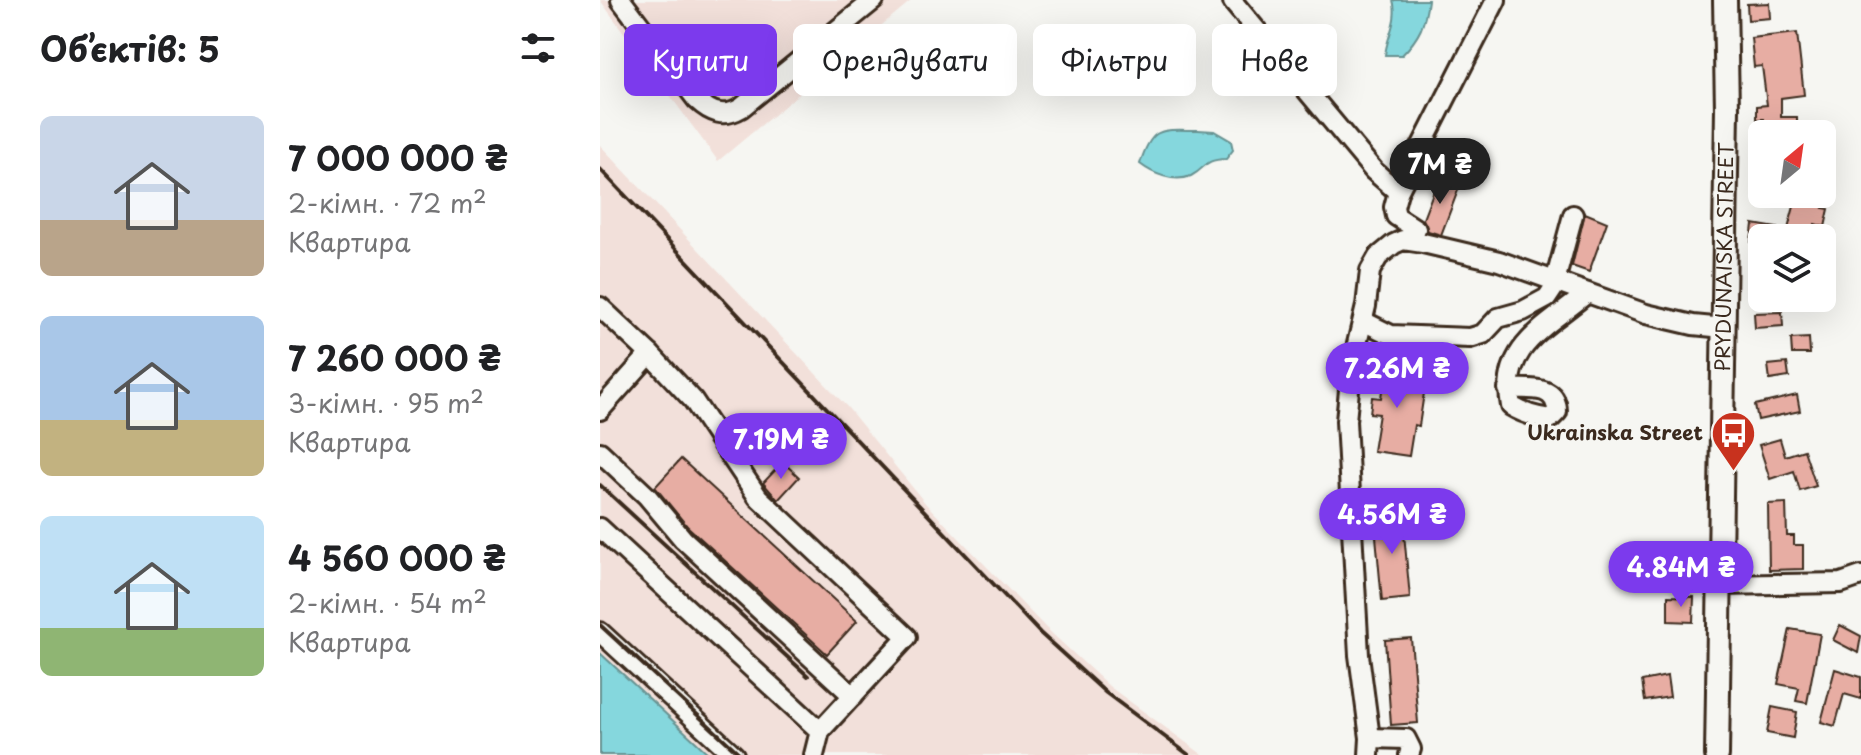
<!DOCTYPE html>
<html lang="uk">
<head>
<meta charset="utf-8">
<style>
	:root { --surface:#fff; --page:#f6f6f6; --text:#202124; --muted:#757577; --accent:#7c3aed }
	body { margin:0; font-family:"Playpen Sans",sans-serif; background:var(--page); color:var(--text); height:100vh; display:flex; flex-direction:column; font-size:30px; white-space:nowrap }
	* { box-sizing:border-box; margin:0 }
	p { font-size:26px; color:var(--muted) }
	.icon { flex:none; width:44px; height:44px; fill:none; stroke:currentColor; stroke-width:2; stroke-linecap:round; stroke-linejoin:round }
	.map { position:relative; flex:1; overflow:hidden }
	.sheet { display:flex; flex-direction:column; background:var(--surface); width:600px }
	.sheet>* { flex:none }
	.guide { position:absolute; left:24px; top:24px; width:760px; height:72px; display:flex; gap:16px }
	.needle { width:52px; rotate:29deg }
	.controls { position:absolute; left:1148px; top:120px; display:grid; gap:16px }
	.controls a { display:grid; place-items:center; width:88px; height:88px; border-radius:12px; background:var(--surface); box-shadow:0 8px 32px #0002; font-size:40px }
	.price { position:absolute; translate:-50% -68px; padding:0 18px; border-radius:28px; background:var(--accent); color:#fff; font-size:26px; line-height:52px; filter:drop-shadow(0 2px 4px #0008) }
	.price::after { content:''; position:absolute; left:50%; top:48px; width:24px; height:18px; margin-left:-12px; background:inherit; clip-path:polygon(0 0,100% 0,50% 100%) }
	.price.current { background:#222; color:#fff }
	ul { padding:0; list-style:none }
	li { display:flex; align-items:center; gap:24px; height:200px; padding:0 40px }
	li span { display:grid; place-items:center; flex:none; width:224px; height:160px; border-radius:12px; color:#555 }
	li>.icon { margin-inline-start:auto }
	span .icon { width:96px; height:96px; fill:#fffc; stroke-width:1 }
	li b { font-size:34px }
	h2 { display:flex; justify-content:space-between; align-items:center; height:96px; padding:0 40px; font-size:34px }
	.pill { padding:0 28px; border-radius:12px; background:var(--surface); box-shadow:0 8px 32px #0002; font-size:28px; line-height:72px }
	.pill.current { background:var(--accent); color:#fff }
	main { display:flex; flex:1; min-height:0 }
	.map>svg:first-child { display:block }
	.built { fill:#f2e0da }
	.water { fill:#85d7dd; stroke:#679291; stroke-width:2 }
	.building { fill:#e7ada3; stroke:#3b2a1e; stroke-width:2 }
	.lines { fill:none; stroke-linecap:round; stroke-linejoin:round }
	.minor-casing { stroke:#3b2a1e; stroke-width:24 }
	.major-casing { stroke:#3b2a1e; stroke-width:28 }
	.minor { stroke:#f6f6f2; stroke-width:18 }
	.major { stroke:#f6f6f2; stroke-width:22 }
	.rail { stroke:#3b2a1e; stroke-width:4 }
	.labels { text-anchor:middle; stroke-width:7; stroke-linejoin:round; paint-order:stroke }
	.street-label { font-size:20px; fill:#3b2a1e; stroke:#f6f6f2 }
	.poi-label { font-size:20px; font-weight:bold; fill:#3b2a1e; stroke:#f6f6f2; text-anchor:end }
</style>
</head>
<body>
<main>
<section class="sheet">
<h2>Об’єктів: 5<svg class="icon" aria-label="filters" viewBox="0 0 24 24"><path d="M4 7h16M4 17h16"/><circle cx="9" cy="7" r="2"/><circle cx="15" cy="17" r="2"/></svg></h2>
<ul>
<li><span style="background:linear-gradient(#c9d6e8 65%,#b9a48a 0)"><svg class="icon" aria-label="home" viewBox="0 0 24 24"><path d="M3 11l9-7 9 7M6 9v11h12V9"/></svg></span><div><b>7 000 000 ₴</b><p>2-кімн. · 72 m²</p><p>Квартира</p></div></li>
<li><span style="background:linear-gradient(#a9c7e8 65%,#c2b280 0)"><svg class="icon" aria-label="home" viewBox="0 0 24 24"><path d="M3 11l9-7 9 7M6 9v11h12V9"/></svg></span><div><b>7 260 000 ₴</b><p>3-кімн. · 95 m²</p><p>Квартира</p></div></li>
<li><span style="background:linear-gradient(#bfe0f5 70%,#8fb573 0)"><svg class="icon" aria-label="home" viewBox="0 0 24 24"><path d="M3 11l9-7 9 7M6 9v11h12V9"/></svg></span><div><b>4 560 000 ₴</b><p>2-кімн. · 54 m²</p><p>Квартира</p></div></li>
</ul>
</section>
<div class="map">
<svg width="1261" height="755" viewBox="0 0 1261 755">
	<rect width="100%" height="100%" fill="#f6f6f2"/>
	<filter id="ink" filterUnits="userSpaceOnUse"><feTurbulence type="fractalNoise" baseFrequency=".0125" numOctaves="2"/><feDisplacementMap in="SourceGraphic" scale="16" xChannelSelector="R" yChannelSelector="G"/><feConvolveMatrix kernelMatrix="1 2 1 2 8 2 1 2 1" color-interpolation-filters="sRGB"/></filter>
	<g filter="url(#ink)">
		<!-- built -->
		<g class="built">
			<path d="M0,0H312L118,161Z"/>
			<path d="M0,145L248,408L326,504L446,628L510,687L603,755H110L0,653Z"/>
		</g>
		<!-- water -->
		<g class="water">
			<path d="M793,0H828C825,24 820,37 802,55H785C787,36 799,20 793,0Z"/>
			<path d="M598,130L614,131L631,141L633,150L626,159C602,160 608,167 591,176C574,183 553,174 540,164C552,125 561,130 598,130Z"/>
			<path d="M0,653L110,755H0Z"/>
		</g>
		<!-- building -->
		<g class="building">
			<path d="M1169,3L1170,18L1148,20L1147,4Z"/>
			<path d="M1197,33L1204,95L1181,98V117H1197V132H1164V119H1157V106L1167,105L1162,66L1154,67L1151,38Z"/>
			<path d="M839,177L860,185L841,235L828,231L823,219Z"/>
			<path d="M1197,195L1225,202L1223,208L1229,209L1225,227L1215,224L1213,235L1188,229Z"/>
			<path d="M985,213L1007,222L989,272L972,266Z"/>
			<path d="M1153,224L1177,228L1176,238H1162V244L1151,242Z"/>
			<path d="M1182,312L1183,326L1155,328L1154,313Z"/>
			<path d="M1209,338L1210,354H1192L1191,339Z"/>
			<path d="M786,361L815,365L811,391L824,393L819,426L814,425L809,456L773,451L779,414L770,413L772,397L781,398Z"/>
			<path d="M1187,363L1189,377L1170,380L1168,365Z"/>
			<path d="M1197,395L1200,411L1158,420L1155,405Z"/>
			<path d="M1180,439L1185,456L1204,450L1216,486L1200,491L1194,471L1170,479L1159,445Z"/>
			<path d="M81,459L257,621L227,654L87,526L55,487Z"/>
			<path d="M183,462L199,477L178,500L163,483Z"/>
			<path d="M1186,503L1187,536H1194V545H1203V569L1169,570L1168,504Z"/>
			<path d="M802,512L810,598L782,601L774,515Z"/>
			<path d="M1068,596L1094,597L1093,622L1068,621Z"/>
			<path d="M1240,625L1261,636L1258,653L1233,640Z"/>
			<path d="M1190,629L1220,634L1207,703L1196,701L1199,688L1178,684Z"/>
			<path d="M811,638L818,723L791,725L785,640Z"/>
			<path d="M1235,669L1261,677V699L1244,694L1235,726L1221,722Z"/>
			<path d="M1067,676L1070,697L1045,701L1042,681Z"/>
			<path d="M1172,707L1197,712L1193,738L1167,733Z"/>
		</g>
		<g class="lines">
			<defs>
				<g id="minor">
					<path d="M21,0L97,100C111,113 124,118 141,108L274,0"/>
					<path d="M633,2L774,171L798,192"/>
					<path d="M816,229L796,216L794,207L798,192L896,0"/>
					<path d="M0,307L50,354L93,400L158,497L307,637L220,731L214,755"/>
					<path d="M763,321L791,335L870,338L883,334L898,318L923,311L947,298L953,289L973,215"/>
					<path d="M908,389C928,389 957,384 957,412L950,419C935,417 924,414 911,406C899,346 949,326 987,293"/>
					<path d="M0,410L50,354"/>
					<path d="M0,452L47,496L83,539L253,696"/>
					<path d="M0,528L220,731"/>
					<path d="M1120,585L1241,583L1261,576"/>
					<path d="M0,632L134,755"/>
					<path d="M770,738L806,739L811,749L809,755"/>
					<path d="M769,755L770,738L759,655L746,421L751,369L766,306L770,271L778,257L794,244L803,240L823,243L899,261L1046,314L1093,325L1124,328"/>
				</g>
				<g id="major">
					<path id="s1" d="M1117,755L1127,109L1125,0"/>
				</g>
			</defs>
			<!-- minor casing -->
			<use href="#minor" class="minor-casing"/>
			<!-- major casing -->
			<use href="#major" class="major-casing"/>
			<!-- minor -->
			<use href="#minor" class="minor"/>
			<!-- major -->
			<use href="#major" class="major"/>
			<!-- rail -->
			<g class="rail">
				<path d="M0,169L440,633L506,693L589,755"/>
				<path d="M0,485L208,676"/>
				<path d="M0,625L141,755"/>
			</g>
		</g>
	</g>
	<!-- icons -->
	<defs>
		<symbol id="bus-pin" viewBox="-11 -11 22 30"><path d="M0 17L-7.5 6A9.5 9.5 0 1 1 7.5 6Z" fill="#c8321e" stroke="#f6f6f2"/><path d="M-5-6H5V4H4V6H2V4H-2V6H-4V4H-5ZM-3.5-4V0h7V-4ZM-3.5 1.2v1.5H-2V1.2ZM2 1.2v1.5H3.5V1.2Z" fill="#fff"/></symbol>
	</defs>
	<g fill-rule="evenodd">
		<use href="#bus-pin" x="1108" y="408" width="51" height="69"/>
	</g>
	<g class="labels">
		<!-- street labels -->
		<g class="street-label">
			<text dy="7" stroke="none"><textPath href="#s1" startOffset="498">PRYDUNAISKA STREET</textPath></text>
		</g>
		<!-- poi labels -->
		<g class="poi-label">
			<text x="1103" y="440">Ukrainska Street</text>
		</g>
	</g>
</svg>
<div class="controls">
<a><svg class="needle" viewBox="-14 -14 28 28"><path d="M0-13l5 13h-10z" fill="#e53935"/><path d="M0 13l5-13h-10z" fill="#757577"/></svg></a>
<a><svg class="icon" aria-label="layers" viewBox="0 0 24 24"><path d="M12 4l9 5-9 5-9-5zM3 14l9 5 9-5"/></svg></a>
</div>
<b class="price current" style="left:840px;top:206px">7M ₴</b>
<b class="price" style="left:797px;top:410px">7.26M ₴</b>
<b class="price" style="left:181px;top:481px">7.19M ₴</b>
<b class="price" style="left:792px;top:556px">4.56M ₴</b>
<b class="price" style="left:1081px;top:609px">4.84M ₴</b>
<div class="guide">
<a class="pill current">Купити</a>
<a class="pill">Орендувати</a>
<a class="pill">Фільтри</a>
<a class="pill">Нове</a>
</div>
</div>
</main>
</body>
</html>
